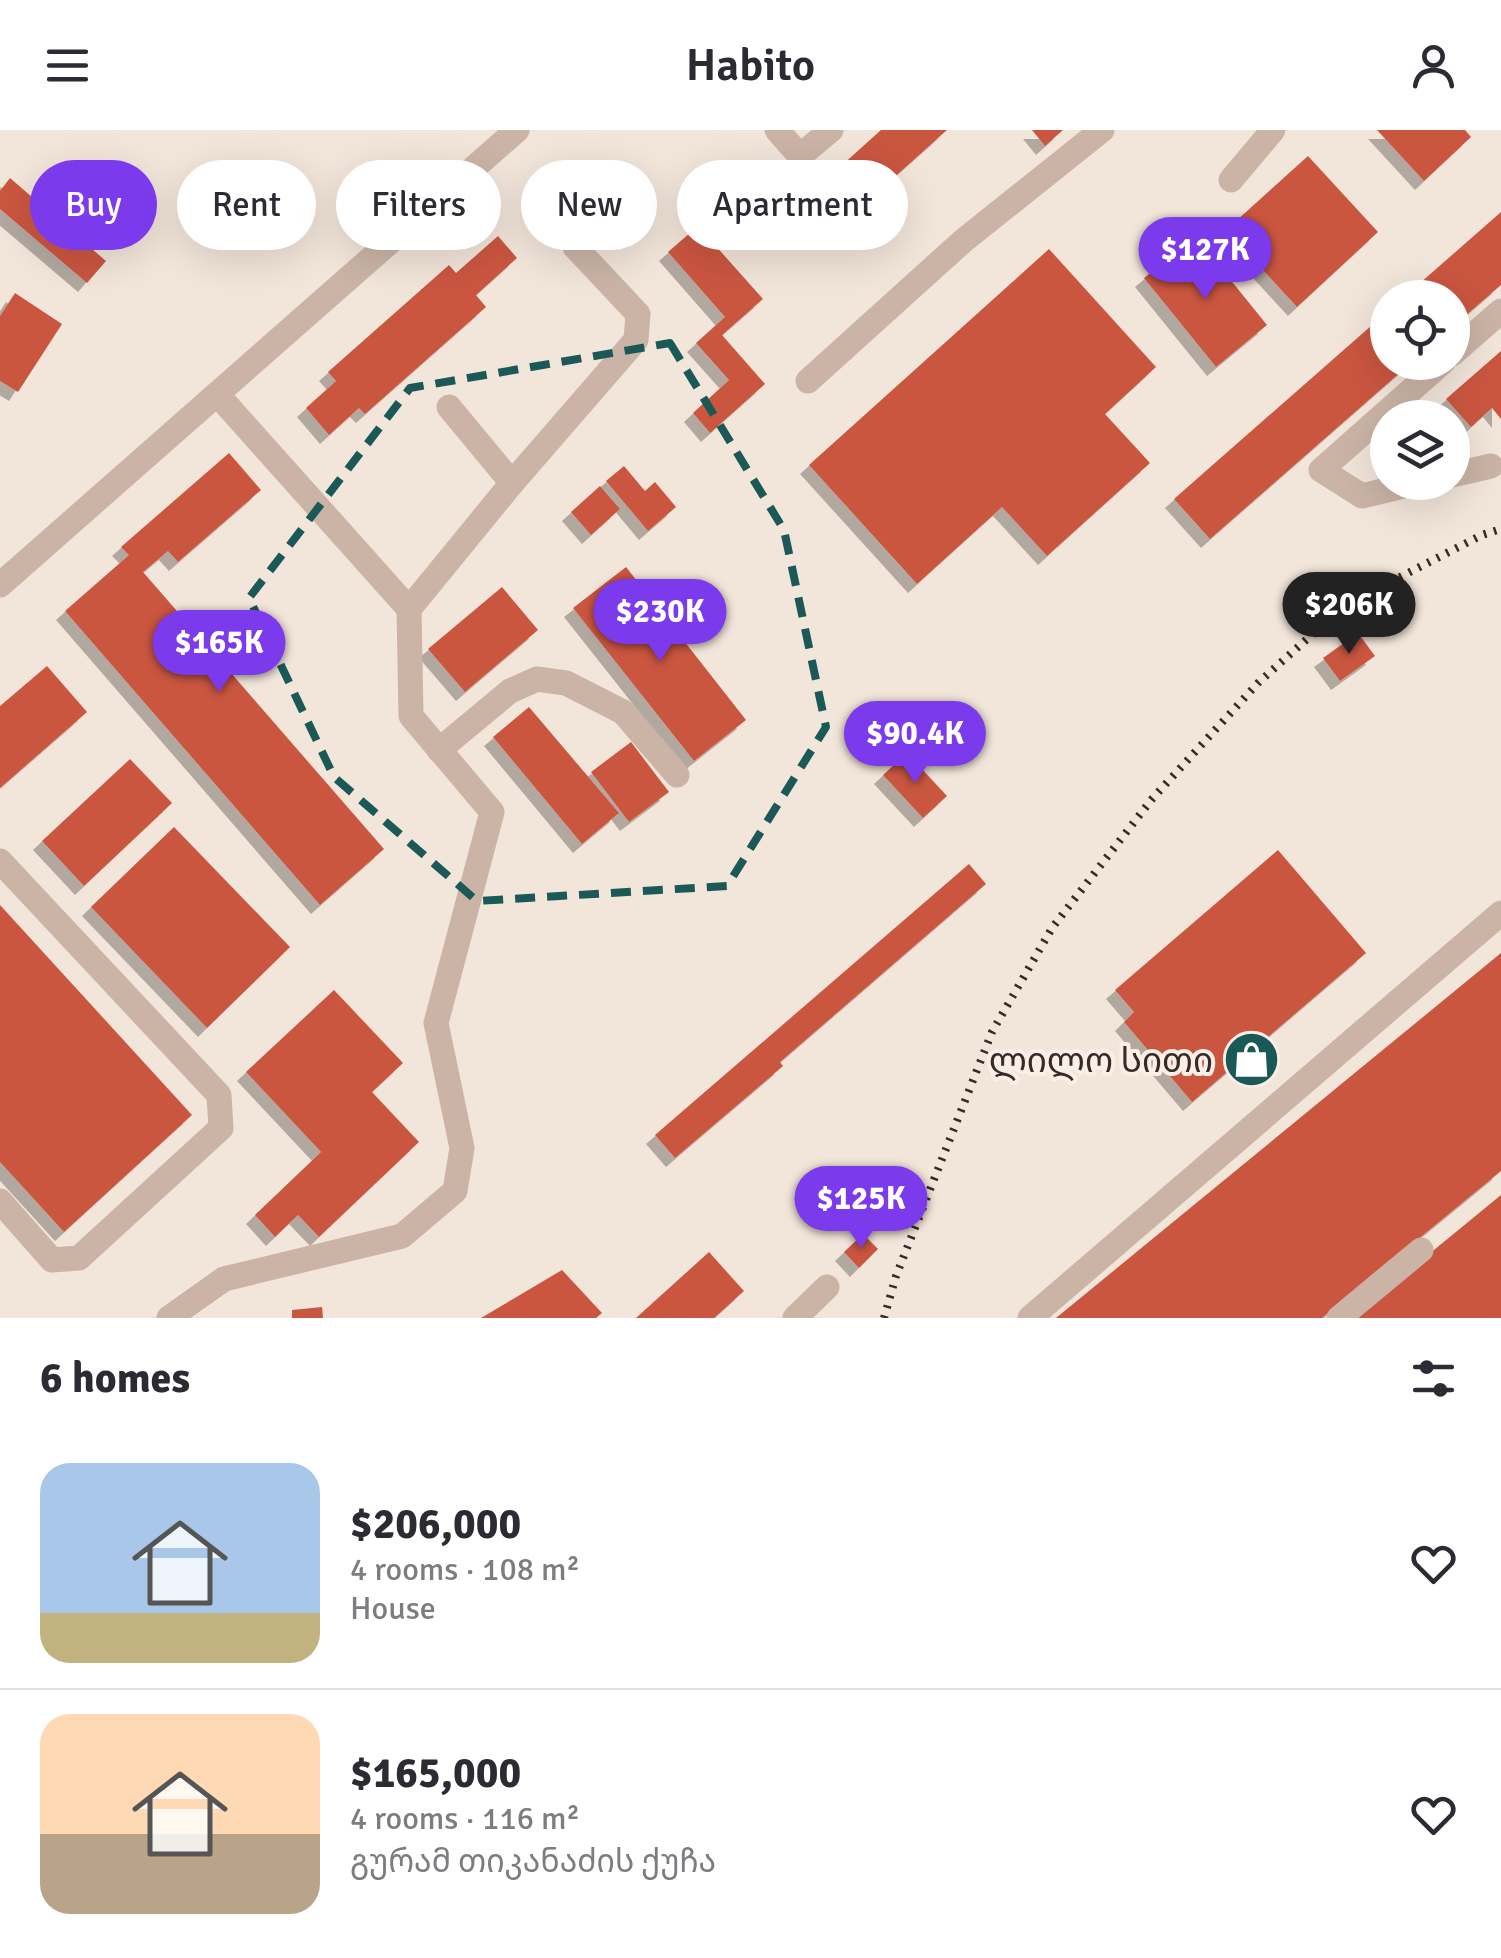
<!DOCTYPE html>
<html lang="en">
<head>
<meta charset="utf-8">
<style>
	:root { --surface:#fff; --page:#f7f7f7; --text:#2b2b33; --muted:#7c7c81; --line:#e1e1e2; --accent:#7c3aed }
	body { margin:0; font-family:Signika,"Noto Sans Georgian",sans-serif; background:var(--page); color:var(--text); height:100vh; display:flex; flex-direction:column; font-size:38px; white-space:nowrap }
	* { box-sizing:border-box; margin:0 }
	p { font-size:32px; color:var(--muted) }
	.icon { flex:none; width:55px; height:55px; fill:none; stroke:currentColor; stroke-width:2; stroke-linecap:round; stroke-linejoin:round }
	.map { position:relative; height:1188px; overflow:hidden }
	.details { display:flex; flex-direction:column; background:var(--surface); flex:1 }
	.details>* { flex:none }
	.hud { position:absolute; left:30px; top:30px; width:1000px; height:90px; display:flex; gap:20px }
	.buttons { position:absolute; left:1370px; top:150px; display:grid; gap:20px }
	.buttons a { display:grid; place-items:center; width:100px; height:100px; border-radius:50%; background:var(--surface); box-shadow:0 10px 40px #0002; font-size:50px }
	.price { position:absolute; translate:-50% -85px; padding:0 22px; border-radius:35px; background:var(--accent); color:#fff; font-size:32px; line-height:65px; filter:drop-shadow(0 2px 5px #0008) }
	.price::after { content:''; position:absolute; left:50%; top:60px; width:30px; height:22px; margin-left:-15px; background:inherit; clip-path:polygon(0 0,100% 0,50% 100%) }
	.price.current { background:#222; color:#fff }
	ul { padding:0; list-style:none }
	li { display:flex; align-items:center; gap:30px; height:250px; padding:0 40px }
	li+li { border-top:2px solid var(--line) }
	li span { display:grid; place-items:center; flex:none; width:280px; height:200px; border-radius:30px; color:#555 }
	li>.icon { margin-inline-start:auto }
	span .icon { width:120px; height:120px; fill:#fffc; stroke-width:1 }
	li b { font-size:42px }
	h2 { display:flex; justify-content:space-between; align-items:center; height:120px; padding:0 40px; font-size:42px }
	.chip { padding:0 35px; border-radius:45px; background:var(--surface); box-shadow:0 10px 40px #0002; font-size:35px; line-height:90px }
	.chip.current { background:var(--accent); color:#fff }
	header { display:flex; justify-content:space-between; align-items:center; height:130px; padding:0 40px; background:var(--surface); font-size:45px; font-weight:600 }
	.map>svg:first-child { display:block }
	.building { fill:#ca5741; filter:url(#shadow) }
	.lines { fill:none; stroke-linecap:round; stroke-linejoin:round }
	.minor { stroke:#cbb4a6; stroke-width:25 }
	.rail { stroke:#362b27; stroke-width:8; stroke-dasharray:2.5 8; stroke-linecap:butt }
	.marked { fill:none; stroke:#1b5958; stroke-width:8; stroke-dasharray:20 12; stroke-linejoin:round }
	.labels { text-anchor:middle; stroke-width:8; stroke-linejoin:round; paint-order:stroke }
	.poi-label { font-size:35px; fill:#362b27; stroke:#faefe6; text-anchor:end }
</style>
</head>
<body>
<header><svg class="icon" aria-label="menu" viewBox="0 0 24 24"><path d="M4 6h16M4 12h16M4 18h16"/></svg>Habito<svg class="icon" aria-label="person" viewBox="0 0 24 24"><circle cx="12" cy="8" r="4"/><path d="M4 21q1-7 8-7t8 7"/></svg></header>
<div class="map">
<svg width="1501" height="1188" viewBox="0 0 1501 1188">
	<defs>
		<filter id="shadow"><feDropShadow dx="-9" dy="9" stdDeviation="0" flood-color="#0004"/></filter>
	</defs>
	<rect width="100%" height="100%" fill="#f2e5da"/>
	<!-- building -->
	<g class="building">
		<path d="M881,0H947L862,76L847,60L835,71L820,55Z"/>
		<path d="M1032,0H1063L1045,16Z"/>
		<path d="M1377,0H1465L1471,7L1424,51Z"/>
		<path d="M1308,26L1378,102L1297,177L1226,100Z"/>
		<path d="M10,48L106,131L87,153L0,79V61Z"/>
		<path d="M1501,82V155L1452,197V168H1403Z"/>
		<path d="M698,96L763,169L722,205L765,254L710,303L693,283L729,250L696,213L725,187L668,122Z"/>
		<path d="M498,106L517,128L476,165L486,177L365,284L359,278L329,305L306,278L336,251L328,242L449,135L456,143Z"/>
		<path d="M1195,106L1267,195L1216,237L1144,148Z"/>
		<path d="M1049,119L1156,237L1105,284L1150,333L1047,426L1002,377L917,454L809,335Z"/>
		<path d="M15,163L62,194L18,262L0,251V186Z"/>
		<path d="M1388,181V232H1412L1210,409L1174,369Z"/>
		<path d="M1501,221V289L1492,278L1471,297L1446,269Z"/>
		<path d="M229,323L261,360L178,432L168,421L143,442L384,719L320,775L65,481L129,425L121,417Z"/>
		<path d="M624,336L645,361L655,352L676,377L648,401L606,351Z"/>
		<path d="M600,356L620,379L591,405L571,382Z"/>
		<path d="M626,437L746,590L694,631L573,478Z"/>
		<path d="M502,457L538,500L465,562L428,519Z"/>
		<path d="M1358,503L1375,526L1340,551L1323,528Z"/>
		<path d="M47,536L87,582L0,658V576Z"/>
		<path d="M529,577L619,683L582,714L493,607Z"/>
		<path d="M631,612L669,662L629,692L591,642Z"/>
		<path d="M907,623L947,666L923,688L883,645Z"/>
		<path d="M130,629L172,673L84,756L42,711Z"/>
		<path d="M174,697L290,817L207,898L91,777Z"/>
		<path d="M1278,720L1366,823L1192,972L1124,892L1134,882L1115,860Z"/>
		<path d="M969,734L986,754L780,932L783,936L675,1028L655,1005Z"/>
		<path d="M0,775L192,985L64,1102L0,1032Z"/>
		<path d="M1501,823V1041L1322,1188H1056Z"/>
		<path d="M334,860L403,933L372,962L419,1012L319,1107L298,1085L275,1107L255,1085L321,1022L246,942Z"/>
		<path d="M1501,1065V1188H1351Z"/>
		<path d="M863,1104L878,1119L859,1138L844,1122Z"/>
		<path d="M709,1122L744,1161L714,1188H636Z"/>
		<path d="M562,1140L602,1183L596,1188H481Z"/>
		<path d="M322,1177L323,1188H292V1180Z"/>
	</g>
	<g class="lines">
		<!-- minor -->
		<g class="minor">
			<path d="M777,0L800,26L831,0"/>
			<path d="M1231,50L1273,0"/>
			<path d="M1452,224L1501,181"/>
			<path d="M808,251L963,111L1102,0"/>
			<path d="M1452,345L1491,336"/>
			<path d="M1420,352L1362,366L1321,340L1443,232"/>
			<path d="M512,353L636,210L638,184L575,117"/>
			<path d="M0,455L517,0"/>
			<path d="M409,479L512,353L449,277"/>
			<path d="M439,620L510,561L537,549L566,553L623,582L677,645"/>
			<path d="M0,731L219,965L221,998L79,1128L52,1130L0,1071"/>
			<path d="M169,1188L224,1149L402,1106L455,1061L462,1018L436,893L492,682L411,586L409,479L217,264"/>
			<path d="M795,1188L827,1157"/>
			<path d="M1030,1188L1501,783"/>
			<path d="M1339,1188L1421,1120"/>
		</g>
		<!-- rail -->
		<path class="rail" d="M884,1188L896,1146L992,902L1052,798L1152,669L1258,553L1326,492L1367,464L1482,405L1501,399"/>
	</g>
	<!-- marked area -->
	<path class="marked" d="M670,213L784,400L826,597L727,756L477,771L334,647L249,468L410,258Z"/>
	<!-- icons -->
	<defs>
		<symbol id="shop-disc" viewBox="-11 -11 22 22"><circle r="9.5" fill="#1b5958" stroke="#faefe6"/><path d="M-5-2.5h2.3a2.7 3.5 0 0 1 5.4 0H5L5.5 6h-11ZM-1.5-2.5h3a1.5 2.3 0 0 0-3 0Z" fill="#fff"/></symbol>
	</defs>
	<g fill-rule="evenodd">
		<use href="#shop-disc" x="1220" y="898" width="63" height="63"/>
	</g>
	<g class="labels">
		<!-- poi labels -->
		<g class="poi-label">
			<text x="1213" y="942">ლილო სითი</text>
		</g>
	</g>
</svg>
<div class="buttons">
<a><svg class="icon" aria-label="locate" viewBox="0 0 24 24"><circle cx="12" cy="12" r="6"/><path d="M12 2v4M12 18v4M2 12h4M18 12h4"/></svg></a>
<a><svg class="icon" aria-label="layers" viewBox="0 0 24 24"><path d="M12 4l9 5-9 5-9-5zM3 14l9 5 9-5"/></svg></a>
</div>
<b class="price" style="left:1205px;top:172px">$127K</b>
<b class="price current" style="left:1349px;top:527px">$206K</b>
<b class="price" style="left:660px;top:534px">$230K</b>
<b class="price" style="left:219px;top:565px">$165K</b>
<b class="price" style="left:915px;top:656px">$90.4K</b>
<b class="price" style="left:861px;top:1121px">$125K</b>
<div class="hud">
<a class="chip current">Buy</a>
<a class="chip">Rent</a>
<a class="chip">Filters</a>
<a class="chip">New</a>
<a class="chip">Apartment</a>
</div>
</div>
<section class="details">
<h2>6 homes<svg class="icon" aria-label="filters" viewBox="0 0 24 24"><path d="M4 7h16M4 17h16"/><circle cx="9" cy="7" r="2"/><circle cx="15" cy="17" r="2"/></svg></h2>
<ul>
<li><span style="background:linear-gradient(#a9c7e8 75%,#c2b280 0)"><svg class="icon" aria-label="home" viewBox="0 0 24 24"><path d="M3 11l9-7 9 7M6 9v11h12V9"/></svg></span><div><b>$206,000</b><p>4 rooms · 108 m²</p><p>House</p></div><svg class="icon" aria-label="heart" viewBox="0 0 24 24"><path d="M12 20l-8-8c-3-5 5-10 8-4 3-6 11-1 8 4z"/></svg></li>
<li><span style="background:linear-gradient(#ffd9b3 60%,#b9a48a 0)"><svg class="icon" aria-label="home" viewBox="0 0 24 24"><path d="M3 11l9-7 9 7M6 9v11h12V9"/></svg></span><div><b>$165,000</b><p>4 rooms · 116 m²</p><p>გურამ თიკანაძის ქუჩა</p></div><svg class="icon" aria-label="heart" viewBox="0 0 24 24"><path d="M12 20l-8-8c-3-5 5-10 8-4 3-6 11-1 8 4z"/></svg></li>
</ul>
</section>
</body>
</html>
